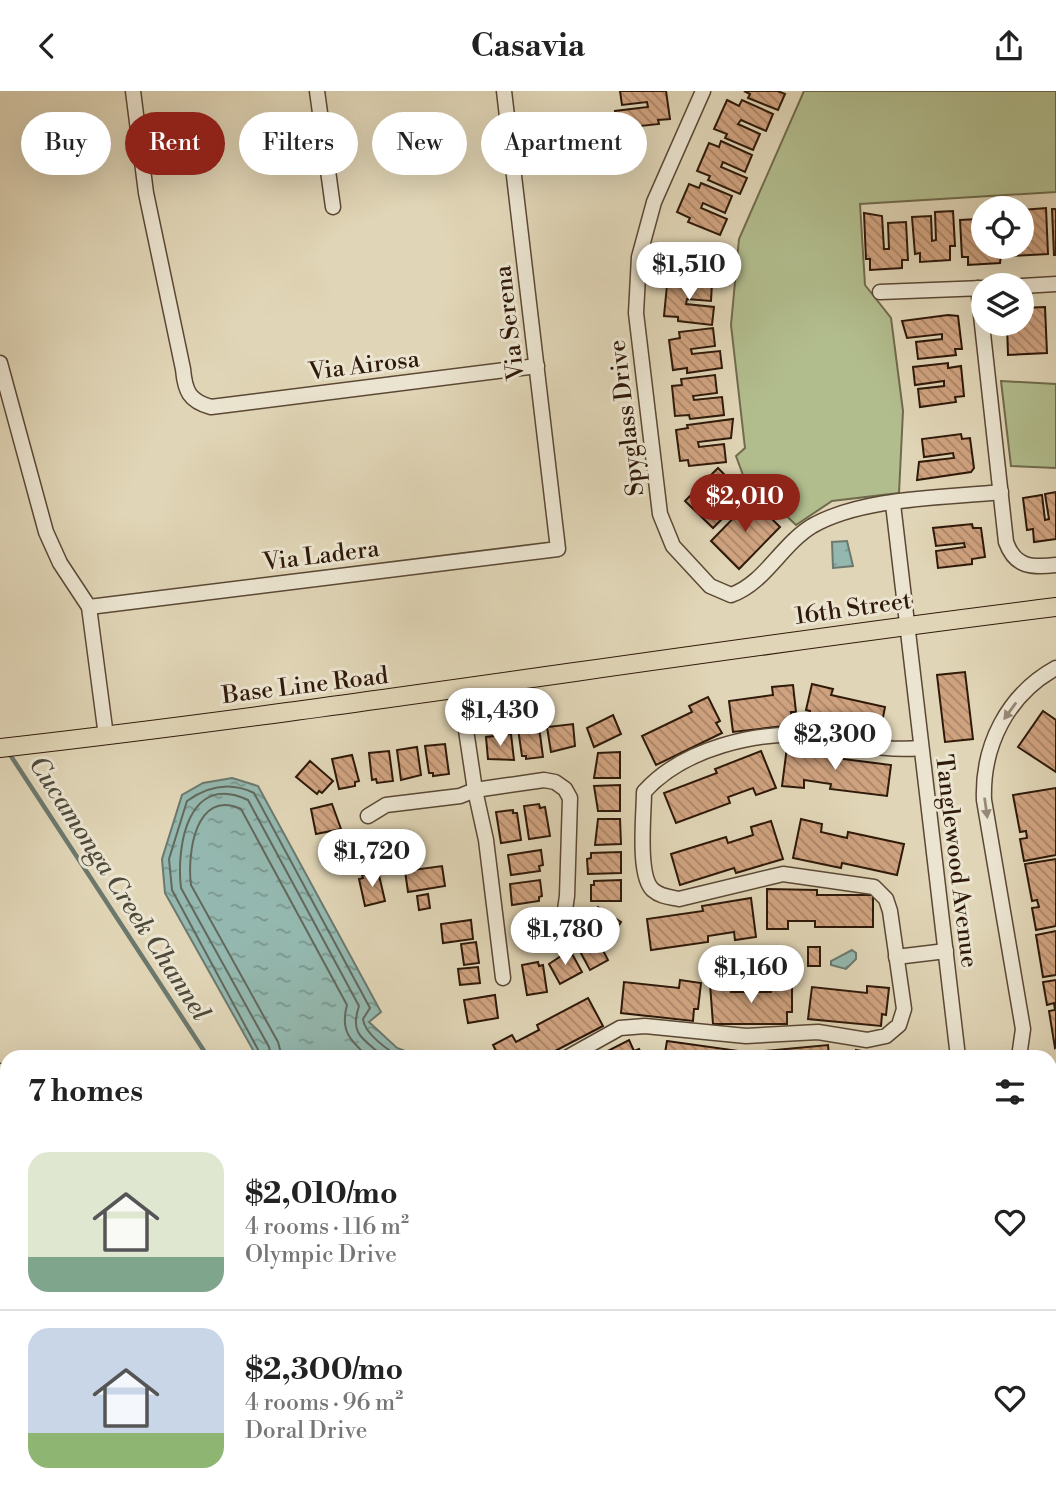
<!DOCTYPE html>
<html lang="en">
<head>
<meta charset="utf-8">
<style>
	:root { --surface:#fff; --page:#f2f2f2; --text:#222; --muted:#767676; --line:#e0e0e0; --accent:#8f2418 }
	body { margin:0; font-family:"Libre Bodoni",serif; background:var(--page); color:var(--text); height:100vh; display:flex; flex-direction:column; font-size:26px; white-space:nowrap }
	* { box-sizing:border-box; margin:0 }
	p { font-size:23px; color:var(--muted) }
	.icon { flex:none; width:38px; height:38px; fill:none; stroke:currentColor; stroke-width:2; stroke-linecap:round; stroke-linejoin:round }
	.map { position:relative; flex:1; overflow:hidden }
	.drawer { position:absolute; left:0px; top:959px; width:1057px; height:448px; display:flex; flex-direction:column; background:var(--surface); border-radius:21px 21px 0 0; box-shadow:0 7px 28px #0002 }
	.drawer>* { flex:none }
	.guide { position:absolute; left:21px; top:21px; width:700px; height:63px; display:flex; gap:14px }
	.fabs { position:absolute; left:971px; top:105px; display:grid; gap:14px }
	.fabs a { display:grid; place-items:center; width:63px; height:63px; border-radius:50%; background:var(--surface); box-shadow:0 7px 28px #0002; font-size:35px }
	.price { position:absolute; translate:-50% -60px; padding:0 16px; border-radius:24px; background:#fff; color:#222; font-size:23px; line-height:46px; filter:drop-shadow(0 2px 4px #0008) }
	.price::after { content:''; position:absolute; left:50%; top:42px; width:21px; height:16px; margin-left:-10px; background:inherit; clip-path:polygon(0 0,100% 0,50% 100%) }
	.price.current { background:var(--accent); color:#fff }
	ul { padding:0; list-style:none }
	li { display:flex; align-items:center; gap:21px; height:175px; padding:0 28px }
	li+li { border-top:2px solid var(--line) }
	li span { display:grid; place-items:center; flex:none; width:196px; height:140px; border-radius:21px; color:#555 }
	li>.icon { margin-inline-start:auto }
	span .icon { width:84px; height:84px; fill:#fffc; stroke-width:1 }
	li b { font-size:30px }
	h2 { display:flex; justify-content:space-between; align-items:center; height:84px; padding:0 28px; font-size:30px }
	.pill { padding:0 24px; border-radius:32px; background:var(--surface); box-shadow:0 7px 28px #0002; font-size:24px; line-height:63px }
	.pill.current { background:var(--accent); color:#fff }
	header { display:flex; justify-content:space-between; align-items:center; height:91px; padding:0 28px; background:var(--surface); font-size:32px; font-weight:700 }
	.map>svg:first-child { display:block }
	.green { fill:#b2bd8e; stroke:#706b4c; stroke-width:2 }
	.water { fill:url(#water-ripples); stroke:#6c786d; stroke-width:2 }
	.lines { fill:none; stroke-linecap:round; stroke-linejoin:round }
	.shore { stroke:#62685c; stroke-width:2 }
	.stream { stroke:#6c786d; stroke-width:4.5 }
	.building { fill:url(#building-back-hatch); stroke:#2f1909; stroke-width:2 }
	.minor-casing { stroke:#5b4834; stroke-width:17 }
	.major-casing { stroke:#2f1909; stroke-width:20 }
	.minor { stroke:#ebe4d0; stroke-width:14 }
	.major { stroke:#e0d5b6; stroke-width:18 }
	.oneway { fill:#968976 }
	.labels { text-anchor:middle; stroke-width:6; stroke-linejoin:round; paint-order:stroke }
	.street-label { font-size:24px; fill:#2f1909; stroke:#ebe4d0 }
	.water-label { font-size:26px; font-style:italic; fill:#4d493b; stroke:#ebe4d0 }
</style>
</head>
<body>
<header><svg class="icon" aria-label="back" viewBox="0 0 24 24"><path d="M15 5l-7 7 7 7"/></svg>Casavia<svg class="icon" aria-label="share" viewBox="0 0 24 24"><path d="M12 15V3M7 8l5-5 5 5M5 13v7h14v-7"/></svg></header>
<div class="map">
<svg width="1056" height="1407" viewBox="0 0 1056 1407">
	<defs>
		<pattern id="water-ripples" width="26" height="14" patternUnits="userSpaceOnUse" patternTransform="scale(1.75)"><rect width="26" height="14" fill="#94b8af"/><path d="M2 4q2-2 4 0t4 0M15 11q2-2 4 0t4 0" fill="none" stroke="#79958d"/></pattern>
		<pattern id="building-back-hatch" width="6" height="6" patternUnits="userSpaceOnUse" patternTransform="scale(1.75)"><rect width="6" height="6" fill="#d0a380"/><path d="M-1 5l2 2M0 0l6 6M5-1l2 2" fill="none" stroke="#a98467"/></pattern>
	</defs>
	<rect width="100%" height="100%" fill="#e0d5b6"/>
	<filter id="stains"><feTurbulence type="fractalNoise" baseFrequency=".00286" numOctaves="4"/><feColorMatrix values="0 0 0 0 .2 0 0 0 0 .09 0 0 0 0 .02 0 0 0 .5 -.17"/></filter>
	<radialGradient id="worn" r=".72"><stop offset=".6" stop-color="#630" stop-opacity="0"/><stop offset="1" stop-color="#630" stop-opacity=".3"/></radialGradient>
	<!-- green -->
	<g class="green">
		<path d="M804,0H1056V101L860,113L865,194L891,227L903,320L899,402L832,410L796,434L743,384L736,365L745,357L731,234L739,148Z"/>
		<path d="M1001,290L1056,293V377L1011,375Z"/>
	</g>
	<!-- water -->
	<g class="water">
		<path d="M847,450L853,475L833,477L832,451Z"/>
		<path d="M232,687L258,695L381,921L369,931L397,957L421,966H257L165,802L162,768L182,704L203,692Z"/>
		<path d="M852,859L856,862V868L846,878L831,874V870Z"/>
		<path d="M1056,1255V1329L1050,1319V1262Z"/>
	</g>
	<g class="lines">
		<!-- shore -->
		<g class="shore">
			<path d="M262,966L172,799L169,768L187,710C208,695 231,691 254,702L370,917L363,928C364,942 389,961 402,966"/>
			<path d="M271,966L269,956L181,797C176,755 188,681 248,709L359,915C349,944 364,948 384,966"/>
			<path d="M282,966L278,951L191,794C187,764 195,697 241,718L347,914C340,940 350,949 368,966"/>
		</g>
		<!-- stream -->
		<g class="stream">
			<path d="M7,659L208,966"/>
			<path d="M513,1400L518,1407"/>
		</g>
	</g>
	<!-- building -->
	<g class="building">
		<path d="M620,0H666L670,28L658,29L659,33L614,38L615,20L648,16L647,11L622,14Z"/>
		<path d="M744,0H778L785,3L778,19L748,7L750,3Z"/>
		<path d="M727,9L739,15L742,9L773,23L766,40L741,29L738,33L760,43L753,59L725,47L727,43L714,38Z"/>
		<path d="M721,50L752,64L745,81L723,71L721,76L747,87L740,103L708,89L710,85L697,80L709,52L719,56Z"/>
		<path d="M701,92L732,105L725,122L703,112L701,117L727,128L720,144L688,131L690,127L677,121L689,93L699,97Z"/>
		<path d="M1046,117L1048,163L1009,165V156H1022V119Z"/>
		<path d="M1052,118H1056V164H1054Z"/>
		<path d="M953,120L955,155H950V169L920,171V162L915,163L912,126L931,125L932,150L936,149L935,121Z"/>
		<path d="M864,122L882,125L884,158H889L888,132L906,131L908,169H902V177L870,179V168H866Z"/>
		<path d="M978,128L979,153L1002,156L1000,172L968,174V166H962L960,129Z"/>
		<path d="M678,189L712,192L711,210L687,208L686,213L714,216L712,234L678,230V226L664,225L667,194L678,195Z"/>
		<path d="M1045,216L1047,262L1008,264L1007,233H1022V217Z"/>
		<path d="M948,224L958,225L962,258H955L956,264L918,268L916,251L942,248V243L907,247L902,230Z"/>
		<path d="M713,237L715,255L691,258L692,263L720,260L722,277L687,282V277L673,279L669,249L680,247L679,241Z"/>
		<path d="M948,272V277L961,275L964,305L955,306L956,311L920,316L918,298L944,295V290L915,294L913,276Z"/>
		<path d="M715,284L717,302L693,305L694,309L722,306L724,324L690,328L689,324L675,325L672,295L682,294L681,288Z"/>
		<path d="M733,328L731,347L698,351L699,356L724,353L726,371L689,375L688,369L680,370L676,339L688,337L687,334Z"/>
		<path d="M961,343L962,348L970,347L974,377L971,381L917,389L919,371L954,367L953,362L924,366L922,348Z"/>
		<path d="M718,377L745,405L713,437L685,410Z"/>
		<path d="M1056,401V448L1034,451L1033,438L1027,439L1023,407L1042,404L1045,429L1049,428L1045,403Z"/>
		<path d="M752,408L780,436L739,478L711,450Z"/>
		<path d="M972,433L973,437H981L985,466L972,468V473L938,477L936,460L965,456L964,452L936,455L933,437Z"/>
		<path d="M965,581L973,648L945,651L937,584Z"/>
		<path d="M812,593L833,598L831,604L885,616L879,647L808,632L810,620L806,619Z"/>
		<path d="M793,594L796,621H791L793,634L733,641L729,610L773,604L772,596Z"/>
		<path d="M708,606L720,630L716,632L722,642L656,674L642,645L692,621L689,615Z"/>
		<path d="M1043,620L1056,629V681L1018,656Z"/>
		<path d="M613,624L621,643L594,656L587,637Z"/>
		<path d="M573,633L575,655L551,661L547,636Z"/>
		<path d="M539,636L543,666L526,668V665H522L518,638Z"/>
		<path d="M511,643L514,669L488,668L486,646Z"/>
		<path d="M445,653L449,683L433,685V682H429L425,655Z"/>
		<path d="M417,656L421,684L401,689L397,659Z"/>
		<path d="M787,656L836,662L835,667L891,674L887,705L830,698L831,693L804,689V697L782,695Z"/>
		<path d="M389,660L393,690L377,692L376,688L372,689L369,662Z"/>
		<path d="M761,660L776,697L756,704L753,697L728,706L730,712L676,732L664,702L717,682L715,678Z"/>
		<path d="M620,661V687H594L598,662Z"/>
		<path d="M352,664L359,690L355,691V695L339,698L332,668Z"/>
		<path d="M310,670L333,690L322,702L319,700L317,703L296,686Z"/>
		<path d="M620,694V720H598L594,695Z"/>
		<path d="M1056,697V764L1024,770L1020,748L1027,747L1026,740L1020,741L1013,704Z"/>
		<path d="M332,713L341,738L316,743L311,718Z"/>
		<path d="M539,713L540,717L545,716L550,745L529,748L524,715Z"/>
		<path d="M513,719V722H517L521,749L501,752L496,721Z"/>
		<path d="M598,728H620L621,753L595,754Z"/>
		<path d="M801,728L822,733L821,741L847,747L848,741L904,753L897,784L842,772L841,777L793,767Z"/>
		<path d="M771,730L783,768L736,782L734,777L680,794L671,763L726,746L728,752L753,744L751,736Z"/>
		<path d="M345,746L364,763L351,781L330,767Z"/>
		<path d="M541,759L543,774L539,775L540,780L511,784L508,764Z"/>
		<path d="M621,761V782L588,783L587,768L591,767V762Z"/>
		<path d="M1056,768V835L1036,839L1032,817L1039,816L1037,809L1032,810L1025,773Z"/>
		<path d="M442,775L445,795L408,801L405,780Z"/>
		<path d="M378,780L385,810L365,815L359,788L363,787L362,784Z"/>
		<path d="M540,789L542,805L539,806V810L512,814L510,793Z"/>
		<path d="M621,789V810H591V794H594V790Z"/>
		<path d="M767,798L817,799V804H873V836H815V830H788V838H767Z"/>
		<path d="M428,803L430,817L419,819L417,805Z"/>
		<path d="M751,807L756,846L735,849L734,841L708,845V851L651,859L647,828L703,820L702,815Z"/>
		<path d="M598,816L621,831L610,848L584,832L593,818L596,820Z"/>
		<path d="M471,829L473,848L443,852L441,833Z"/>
		<path d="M1056,840V884L1043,886L1036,844Z"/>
		<path d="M594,842L608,869L590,879L577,855L581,853L579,850Z"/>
		<path d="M476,851L479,872L464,874L461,853Z"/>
		<rect x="808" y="856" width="12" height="19"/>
		<path d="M570,859L582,881L560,893L549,873Z"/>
		<path d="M538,871L539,875L543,874L547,901L527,904L522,874Z"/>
		<path d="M478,876L480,892L460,894L458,878Z"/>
		<path d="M680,889L701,892L698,918H694L693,930L621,922L624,891L679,897Z"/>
		<path d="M1056,889V956L1055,957L1049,920L1055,919L1054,912L1047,914L1043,891Z"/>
		<path d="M710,893H731V901H771V893H792V921H787V933H713Z"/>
		<path d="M867,895L889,897L886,924L882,923L881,935L808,928L812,896L867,902Z"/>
		<path d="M495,904L498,927L468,932L464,909Z"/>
		<path d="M588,907L603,935L553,961L555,966H499L493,954L512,944L516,951L539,939L537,934Z"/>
		<path d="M629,949L634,960L639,958L643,966H596Z"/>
		<path d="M667,950L739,960L738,966H661V962H665Z"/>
		<path d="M828,954L829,966H756L755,961Z"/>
		<path d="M856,959L872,962L900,966H855Z"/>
		<path d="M607,1400H647L637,1407H612Z"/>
		<path d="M727,1400H761L764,1405L730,1407Z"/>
		<path d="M769,1400H785L771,1406Z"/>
		<path d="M867,1400H884L887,1407H849Z"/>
		<path d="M958,1400H991L994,1407H961Z"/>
	</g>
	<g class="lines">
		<defs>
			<g id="minor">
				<path d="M133,0L146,102L183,278C185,300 189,310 211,316L537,275"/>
				<path d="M317,0L333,116"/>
				<path d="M703,0L654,111L639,166L636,222L660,423L673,455L710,495L731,504C765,492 781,454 812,435C863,406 943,407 1001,401"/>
				<path d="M1022,195L1056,193"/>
				<path d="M978,197L1006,451C1015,476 1031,477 1056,474"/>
				<path d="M880,201L984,197"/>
				<path d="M0,272L46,441L60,472L89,516L106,645"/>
				<path d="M893,413L958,966"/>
				<path d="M89,516L558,458L504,0"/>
				<path d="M460,599L475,699L486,749L503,887"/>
				<path d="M368,725L386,714L460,705L475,699L544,689L555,691L565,698L570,707L567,805L565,819L557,831L529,840"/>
				<path d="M896,866L946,860"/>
				<path d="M568,966L620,937L645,935L746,945L818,941L867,949L886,945L899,934L904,918L890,820L886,808L874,796L783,783L679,808C670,806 661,806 653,799C637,785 644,723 644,701C682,658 757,639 813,645C850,650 882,661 920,657"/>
				<path d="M1019,966L1023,938L984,709C982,655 1007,604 1056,577"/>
				<path d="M0,980L7,985"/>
				<path d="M1050,1180L1056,1181"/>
				<path d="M116,1400V1407"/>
				<path d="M321,1400L323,1407"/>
				<path d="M684,1400L689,1407"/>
				<path d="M915,1400L919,1407"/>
				<path d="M1048,1400L1053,1407"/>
			</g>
			<path id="major" d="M0,657C353,617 703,559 1056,516"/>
		</defs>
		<!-- minor casing -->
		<use href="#minor" class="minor-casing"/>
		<!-- major casing -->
		<use href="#major" class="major-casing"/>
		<!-- minor -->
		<use href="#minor" class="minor"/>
		<!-- major -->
		<use href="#major" class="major"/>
	</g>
	<!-- one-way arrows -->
	<defs><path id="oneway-solid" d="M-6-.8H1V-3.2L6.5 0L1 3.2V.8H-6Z" transform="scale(1.75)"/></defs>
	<g class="oneway">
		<use href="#oneway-solid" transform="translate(1010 620) rotate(126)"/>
		<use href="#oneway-solid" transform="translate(986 717) rotate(82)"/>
	</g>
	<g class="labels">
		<!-- street labels -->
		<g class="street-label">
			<text transform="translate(509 232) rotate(-97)" y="8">Via Serena</text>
			<text transform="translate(364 274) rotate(-7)" y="8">Via Airosa</text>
			<text transform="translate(626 327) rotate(-97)" y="8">Spyglass Drive</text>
			<text transform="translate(321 464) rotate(-7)" y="8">Via Ladera</text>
			<text transform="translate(853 517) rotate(-8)" y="8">16th Street</text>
			<text transform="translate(305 594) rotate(-7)" y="8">Base Line Road</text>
			<text transform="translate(957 770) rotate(83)" y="8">Tanglewood Avenue</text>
		</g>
		<!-- water labels -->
		<g class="water-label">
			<text transform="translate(120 797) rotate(57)" y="9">Cucamonga Creek Channel</text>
		</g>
	</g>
	<rect width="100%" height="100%" filter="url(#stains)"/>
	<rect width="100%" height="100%" fill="url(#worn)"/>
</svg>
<div class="fabs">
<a><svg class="icon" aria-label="locate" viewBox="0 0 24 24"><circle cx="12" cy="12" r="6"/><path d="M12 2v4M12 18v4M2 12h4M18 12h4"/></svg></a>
<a><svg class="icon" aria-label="layers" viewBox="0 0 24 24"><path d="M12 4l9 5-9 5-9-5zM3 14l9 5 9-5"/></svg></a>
</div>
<b class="price" style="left:689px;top:211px">$1,510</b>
<b class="price current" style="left:745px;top:443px">$2,010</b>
<b class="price" style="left:500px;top:657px">$1,430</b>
<b class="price" style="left:835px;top:681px">$2,300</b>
<b class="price" style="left:372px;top:798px">$1,720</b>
<b class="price" style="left:565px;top:876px">$1,780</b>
<b class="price" style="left:751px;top:914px">$1,160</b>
<div class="guide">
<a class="pill">Buy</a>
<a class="pill current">Rent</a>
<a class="pill">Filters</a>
<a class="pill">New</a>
<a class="pill">Apartment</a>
</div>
<section class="drawer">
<h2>7 homes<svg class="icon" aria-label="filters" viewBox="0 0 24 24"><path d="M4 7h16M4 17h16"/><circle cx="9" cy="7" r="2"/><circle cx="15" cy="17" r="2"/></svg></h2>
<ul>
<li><span style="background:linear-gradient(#dfe7d0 75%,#7fa58c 0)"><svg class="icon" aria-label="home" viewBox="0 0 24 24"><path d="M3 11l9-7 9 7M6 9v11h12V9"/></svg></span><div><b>$2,010/mo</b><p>4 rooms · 116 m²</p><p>Olympic Drive</p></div><svg class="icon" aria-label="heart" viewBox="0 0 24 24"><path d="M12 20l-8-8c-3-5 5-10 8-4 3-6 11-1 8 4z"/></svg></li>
<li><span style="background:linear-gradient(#c9d6e8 75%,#8fb573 0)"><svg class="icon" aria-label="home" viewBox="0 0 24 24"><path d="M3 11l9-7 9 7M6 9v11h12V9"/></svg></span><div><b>$2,300/mo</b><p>4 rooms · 96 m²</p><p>Doral Drive</p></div><svg class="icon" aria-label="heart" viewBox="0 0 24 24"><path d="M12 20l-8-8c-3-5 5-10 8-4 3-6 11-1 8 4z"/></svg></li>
</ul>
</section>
</div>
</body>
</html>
